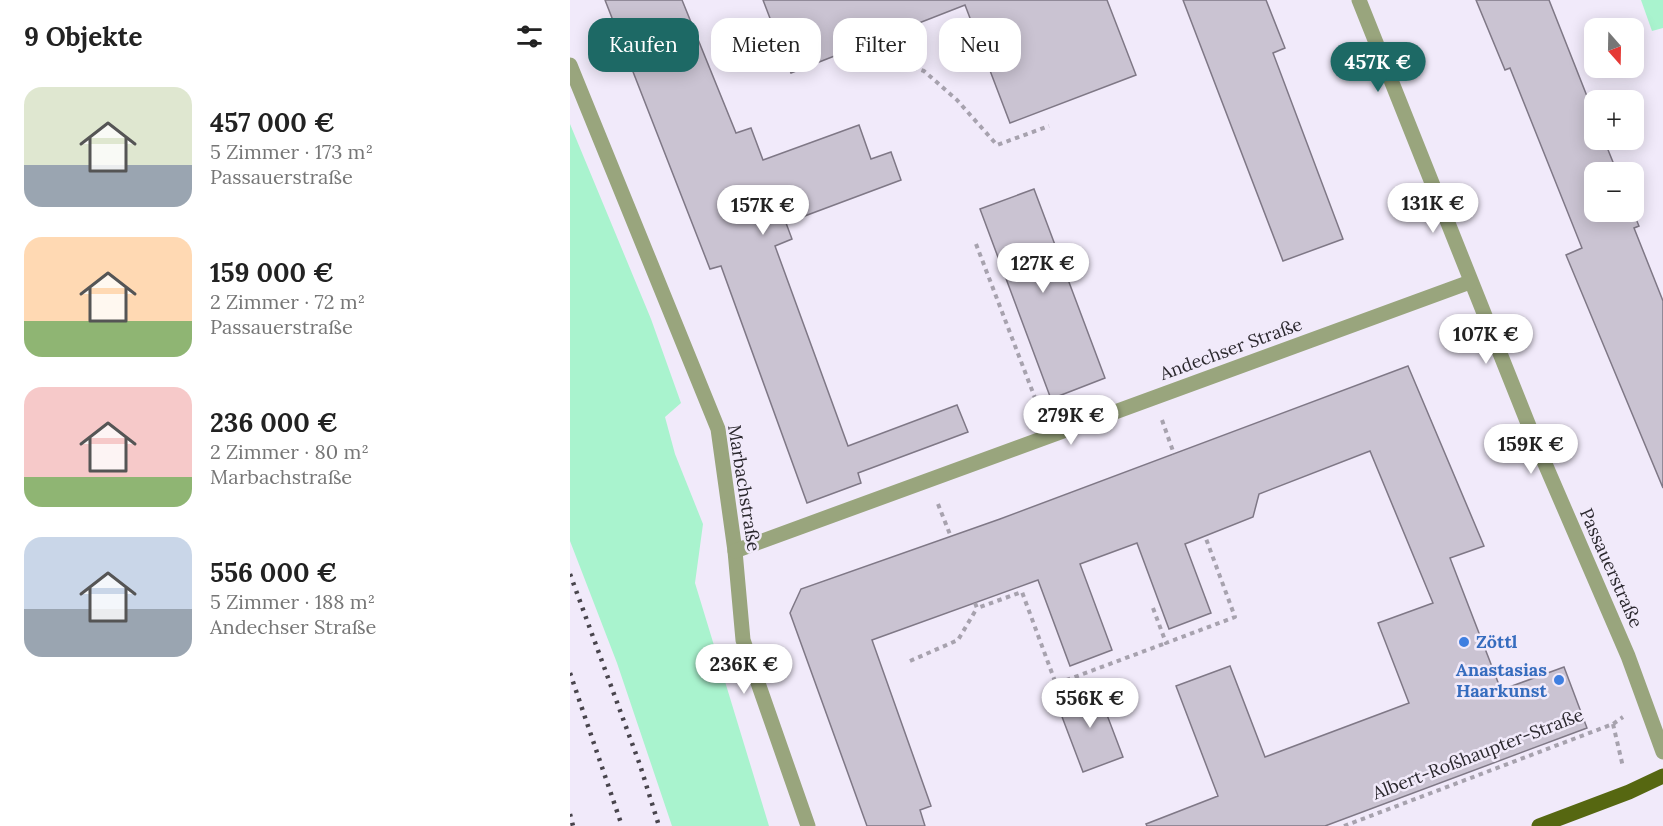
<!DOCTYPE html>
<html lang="de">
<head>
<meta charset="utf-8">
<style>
	:root { --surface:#fff; --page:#f2f2f2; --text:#222; --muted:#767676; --accent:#1d6965 }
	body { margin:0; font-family:Lora,serif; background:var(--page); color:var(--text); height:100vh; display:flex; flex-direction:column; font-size:22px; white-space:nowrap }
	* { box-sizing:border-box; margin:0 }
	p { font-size:20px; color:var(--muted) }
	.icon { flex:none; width:33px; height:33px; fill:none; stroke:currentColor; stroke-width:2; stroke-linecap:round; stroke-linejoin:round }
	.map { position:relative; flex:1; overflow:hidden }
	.side { display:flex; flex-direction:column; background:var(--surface); width:570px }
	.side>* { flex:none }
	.guide { position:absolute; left:18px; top:18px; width:570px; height:54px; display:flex; gap:12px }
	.needle { width:39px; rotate:160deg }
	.controls { position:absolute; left:1014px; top:18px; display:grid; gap:12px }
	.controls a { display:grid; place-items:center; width:60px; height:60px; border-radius:12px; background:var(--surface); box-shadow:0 3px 15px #0003; font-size:30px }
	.price { position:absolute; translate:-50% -51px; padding:0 14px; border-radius:21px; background:#fff; color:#222; font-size:20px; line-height:39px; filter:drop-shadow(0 2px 3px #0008) }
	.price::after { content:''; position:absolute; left:50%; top:36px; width:18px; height:14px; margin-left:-9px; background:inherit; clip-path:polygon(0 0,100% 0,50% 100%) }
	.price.active { background:var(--accent); color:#fff }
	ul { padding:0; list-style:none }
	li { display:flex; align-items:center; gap:18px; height:150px; padding:0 24px }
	li span { display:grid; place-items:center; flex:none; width:168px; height:120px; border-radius:18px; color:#555 }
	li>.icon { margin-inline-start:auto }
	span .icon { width:72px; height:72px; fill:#fffc; stroke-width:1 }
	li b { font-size:26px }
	h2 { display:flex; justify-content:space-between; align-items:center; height:72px; padding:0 24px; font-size:26px }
	.tag { padding:0 21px; border-radius:18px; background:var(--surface); box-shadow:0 3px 15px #0003; font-size:21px; line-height:54px }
	.tag.active { background:var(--accent); color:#fff }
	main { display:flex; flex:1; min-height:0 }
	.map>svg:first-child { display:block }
	.green { fill:#a9f3ce }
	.building { fill:#cac3d2; stroke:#7f7886; stroke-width:1.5 }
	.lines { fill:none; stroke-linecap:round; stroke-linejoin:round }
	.path { stroke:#a7a2ae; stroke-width:4; stroke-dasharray:4.5 4.5; stroke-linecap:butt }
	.minor { stroke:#99a57d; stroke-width:15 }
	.major { stroke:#566711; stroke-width:15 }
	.rail { stroke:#48444c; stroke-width:4.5; stroke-dasharray:3 6; stroke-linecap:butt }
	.shop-dot { fill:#3f7fe0; stroke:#f1eafa; stroke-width:2 }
	.labels { text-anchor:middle; stroke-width:5; stroke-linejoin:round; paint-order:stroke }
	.street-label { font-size:18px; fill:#2b282e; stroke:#f1eafa }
	.shop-label { font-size:18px; font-weight:bold; fill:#366cbe; stroke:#f1eafa; text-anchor:start }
</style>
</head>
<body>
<main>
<section class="side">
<h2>9 Objekte<svg class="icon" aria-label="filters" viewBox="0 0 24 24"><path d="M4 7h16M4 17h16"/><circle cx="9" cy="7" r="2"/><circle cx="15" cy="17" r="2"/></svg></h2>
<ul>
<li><span style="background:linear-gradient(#dfe7d0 65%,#9aa5b1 0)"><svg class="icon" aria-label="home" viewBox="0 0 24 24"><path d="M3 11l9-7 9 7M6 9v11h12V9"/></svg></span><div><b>457 000 €</b><p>5 Zimmer · 173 m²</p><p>Passauerstraße</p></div></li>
<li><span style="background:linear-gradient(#ffd9b3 70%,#8fb573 0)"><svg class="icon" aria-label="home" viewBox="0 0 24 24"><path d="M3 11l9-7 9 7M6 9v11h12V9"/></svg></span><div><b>159 000 €</b><p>2 Zimmer · 72 m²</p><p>Passauerstraße</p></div></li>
<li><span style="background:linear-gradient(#f6c9c9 75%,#8fb573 0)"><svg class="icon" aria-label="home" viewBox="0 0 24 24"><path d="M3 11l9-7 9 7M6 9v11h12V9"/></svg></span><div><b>236 000 €</b><p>2 Zimmer · 80 m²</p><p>Marbachstraße</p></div></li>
<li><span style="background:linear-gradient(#c9d6e8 60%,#9aa5b1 0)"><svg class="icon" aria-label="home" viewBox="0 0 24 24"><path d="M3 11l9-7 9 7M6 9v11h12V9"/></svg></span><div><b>556 000 €</b><p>5 Zimmer · 188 m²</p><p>Andechser Straße</p></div></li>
</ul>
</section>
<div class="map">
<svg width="1093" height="826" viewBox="0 0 1093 826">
	<rect width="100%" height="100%" fill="#f1eafa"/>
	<!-- green -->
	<g class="green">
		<path d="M1071,0H1093V28L1082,31Z"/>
		<path d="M0,124L81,319L111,403L95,417L105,454L133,524L125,583L199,826H102L47,663L0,541Z"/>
	</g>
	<!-- building -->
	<g class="building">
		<path d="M35,0H112L166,133L181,128L193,160L289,125L301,159L321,152L331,180L216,223L222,239L205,246L278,446L387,405L398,432L288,473L291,483L237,503L151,266L140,269Z"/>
		<path d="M193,0H537L566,75L440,123L395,5L221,73Z"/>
		<path d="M613,0H696L715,48L703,53L773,239L713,261Z"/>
		<path d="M906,0H979L1024,114V140H1034L1047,172H1024V212H1063L1069,226L1064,228L1093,301V488L996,255L1012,248L940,68L935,70Z"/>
		<path d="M464,189L535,378L481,399L410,209Z"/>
		<path d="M838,366L914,546L880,558L931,690L994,667L1017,728L755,826H577L576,824L648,796L606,686L660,666L695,757L839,703L808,623L863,603L800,451L689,494L683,517L615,544L641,613L599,629L567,543L510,564L542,650L500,666L468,580L302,640L361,806L350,810L355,826H297L220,613L231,589L430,519Z"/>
		<path d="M526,686L553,757L513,772L486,701Z"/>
	</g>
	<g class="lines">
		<!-- path -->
		<g class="path">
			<path d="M326,61L354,71L387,100L427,145L479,126"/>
			<path d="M406,244L470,411"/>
			<path d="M592,420L604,454"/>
			<path d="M368,504L381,537"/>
			<path d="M405,603L407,608L452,592L486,684L596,643"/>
			<path d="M583,608L596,643L665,617L635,536"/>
			<path d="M340,661L388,640L407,608"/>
			<path d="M1043,724L1053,767"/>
			<path d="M774,826L1043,724L1053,717"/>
		</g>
		<!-- minor -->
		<g class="minor">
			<path d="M789,0L963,436L1058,656L1093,752"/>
			<path d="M0,65L148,429L165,551L173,640L238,826"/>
			<path d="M165,551L900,282"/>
		</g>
		<!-- major -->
		<path class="major" d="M969,826L1059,792L1093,776"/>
		<!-- rail -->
		<g class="rail">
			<path d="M0,574L70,765L89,826"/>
			<path d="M0,673L52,826"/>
			<path d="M0,814L3,826"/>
		</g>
	</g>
	<!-- markers -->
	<g class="shop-dot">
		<circle cx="894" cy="642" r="6"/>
		<circle cx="989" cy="680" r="6"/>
	</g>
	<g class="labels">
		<!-- street labels -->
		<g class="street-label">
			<text transform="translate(661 349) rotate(-20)" y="6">Andechser Straße</text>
			<text transform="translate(174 488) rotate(81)" y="6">Marbachstraße</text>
			<text transform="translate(1041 568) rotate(66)" y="6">Passauerstraße</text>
			<text transform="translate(908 754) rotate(-21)" y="6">Albert-Roßhaupter-Straße</text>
		</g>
		<!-- shop labels -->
		<g class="shop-label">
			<text x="906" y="648">Zöttl</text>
			<text x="977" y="676" text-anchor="end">Anastasias<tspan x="977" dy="21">Haarkunst</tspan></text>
		</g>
	</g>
</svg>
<div class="controls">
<a><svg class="needle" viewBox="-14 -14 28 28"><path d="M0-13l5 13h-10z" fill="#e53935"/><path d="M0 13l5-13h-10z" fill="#767676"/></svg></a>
<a>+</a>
<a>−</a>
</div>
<b class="price active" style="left:808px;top:93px">457K €</b>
<b class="price" style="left:863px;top:234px">131K €</b>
<b class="price" style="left:193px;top:236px">157K €</b>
<b class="price" style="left:473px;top:294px">127K €</b>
<b class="price" style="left:916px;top:365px">107K €</b>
<b class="price" style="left:501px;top:446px">279K €</b>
<b class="price" style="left:961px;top:475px">159K €</b>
<b class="price" style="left:174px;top:695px">236K €</b>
<b class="price" style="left:520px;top:729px">556K €</b>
<div class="guide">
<a class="tag active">Kaufen</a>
<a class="tag">Mieten</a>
<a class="tag">Filter</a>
<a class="tag">Neu</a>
</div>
</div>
</main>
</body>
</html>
